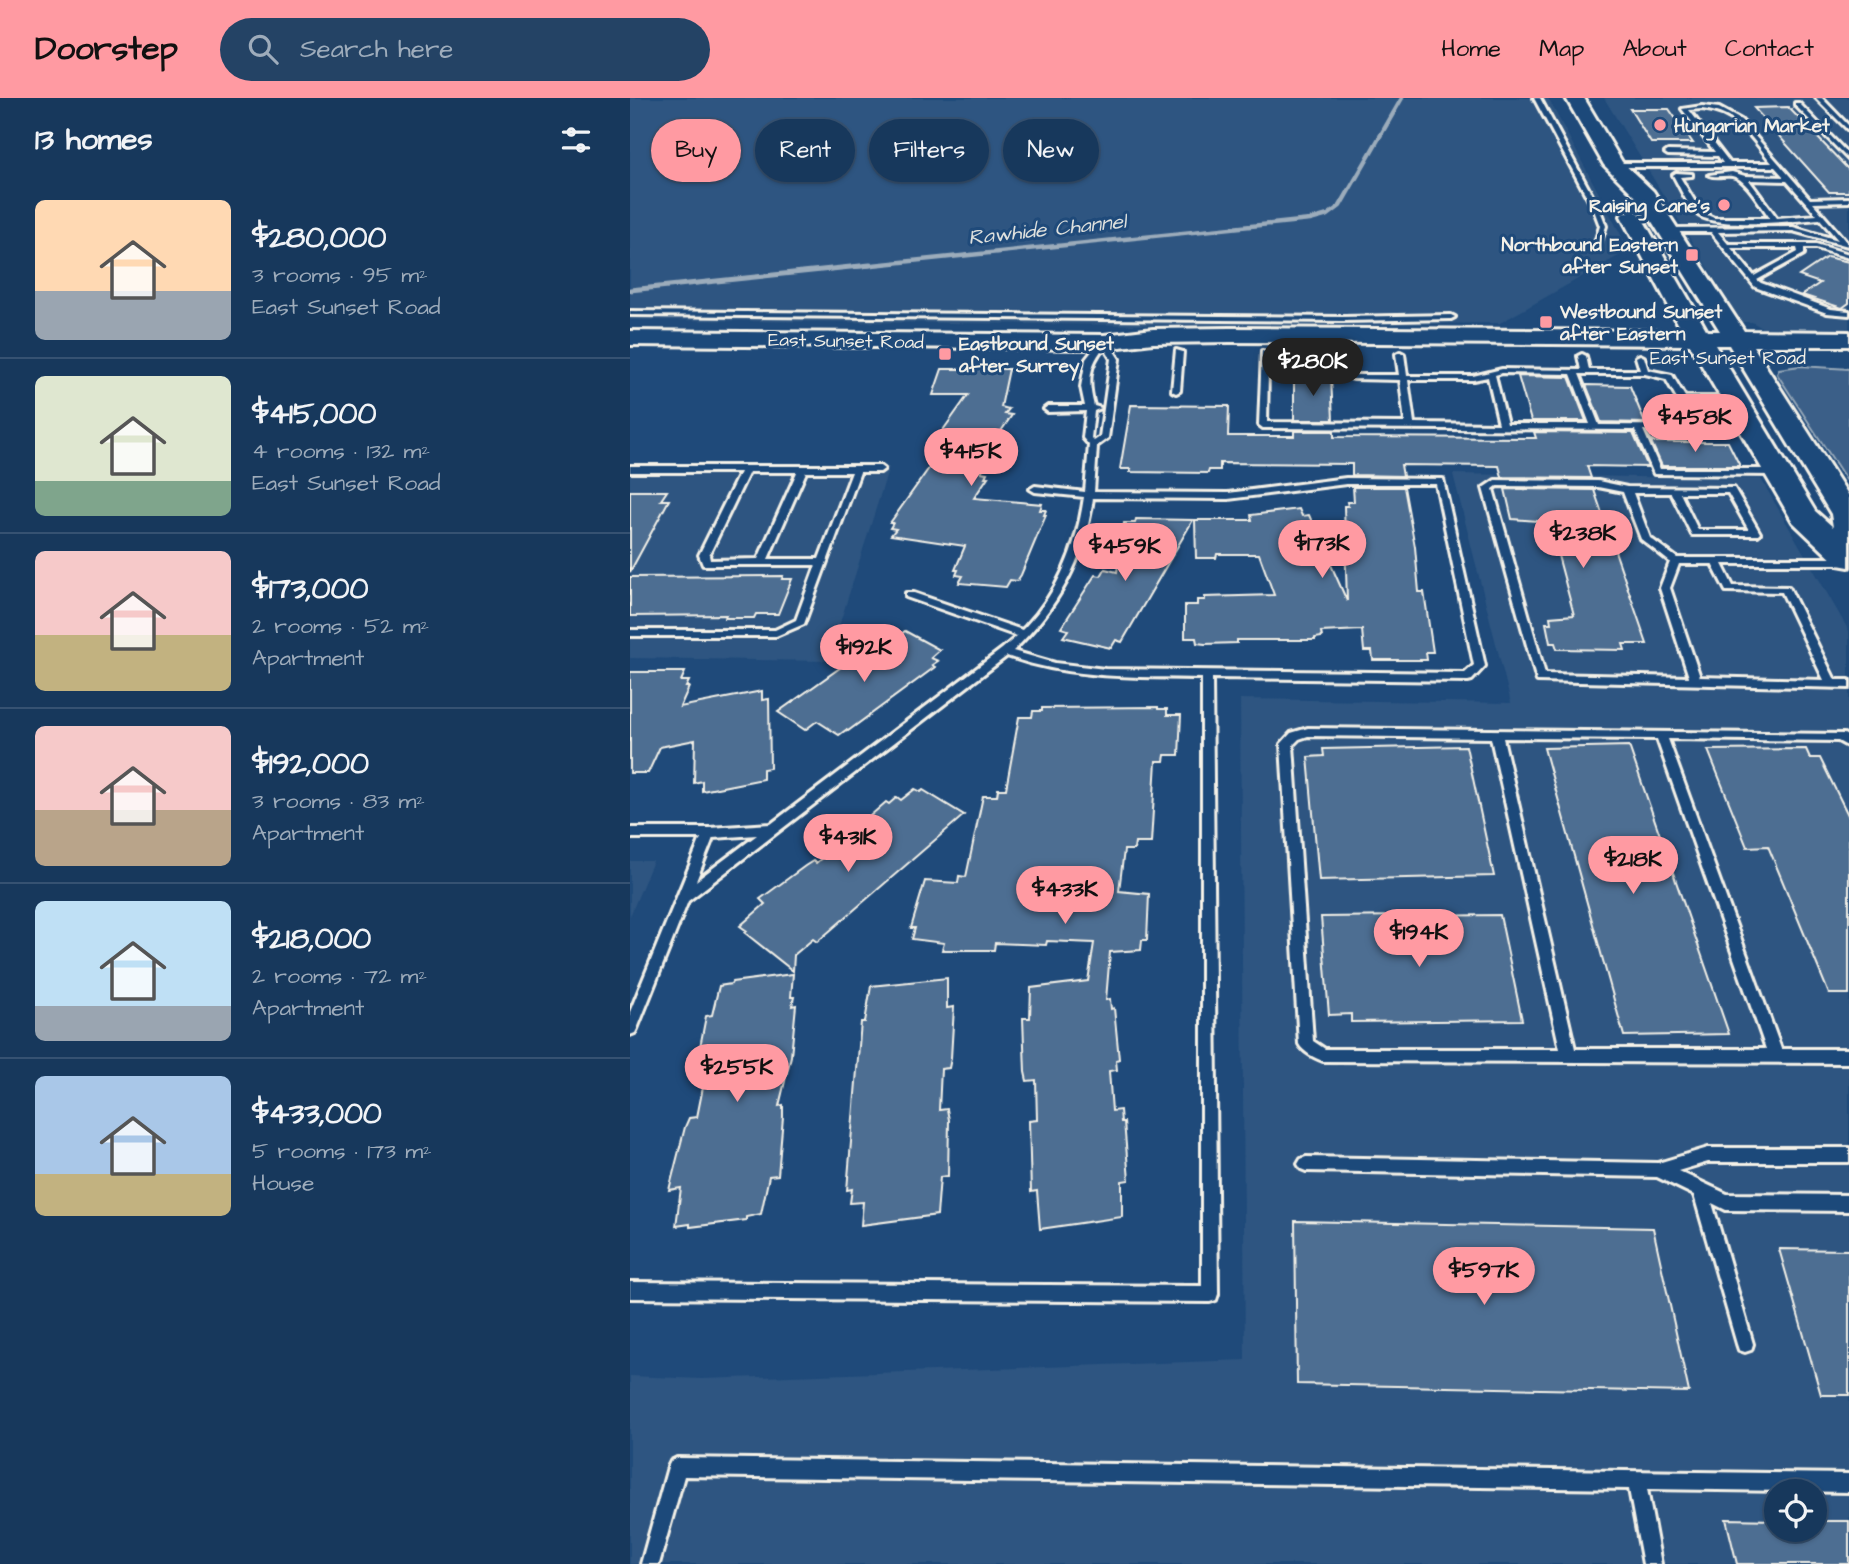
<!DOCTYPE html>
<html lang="en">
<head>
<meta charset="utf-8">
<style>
	:root { --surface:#17385c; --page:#244365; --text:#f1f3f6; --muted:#9eacbb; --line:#365272; --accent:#ff9aa2 }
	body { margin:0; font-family:"Architects Daughter",sans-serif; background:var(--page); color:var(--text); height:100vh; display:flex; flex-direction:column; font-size:26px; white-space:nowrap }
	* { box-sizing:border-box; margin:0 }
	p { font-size:23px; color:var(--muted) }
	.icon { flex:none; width:38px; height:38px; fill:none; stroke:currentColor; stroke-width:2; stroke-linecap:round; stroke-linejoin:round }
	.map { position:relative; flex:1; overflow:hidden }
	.drawer { display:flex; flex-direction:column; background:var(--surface); width:630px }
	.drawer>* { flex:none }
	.top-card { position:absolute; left:21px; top:21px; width:665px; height:63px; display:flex; gap:14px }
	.tools { position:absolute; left:1134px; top:1381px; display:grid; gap:14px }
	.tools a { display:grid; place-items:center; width:63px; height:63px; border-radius:50%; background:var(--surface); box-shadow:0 2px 5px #0004,0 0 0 2px var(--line); font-size:35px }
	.price { position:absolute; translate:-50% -60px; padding:0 16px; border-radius:24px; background:var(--accent); color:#111; font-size:23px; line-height:46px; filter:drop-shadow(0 2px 4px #0008) }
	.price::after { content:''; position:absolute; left:50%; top:42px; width:21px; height:16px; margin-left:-10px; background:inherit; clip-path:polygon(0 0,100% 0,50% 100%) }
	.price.selected { background:#222; color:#fff }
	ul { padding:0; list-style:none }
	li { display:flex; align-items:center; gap:21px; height:175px; padding:0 35px }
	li+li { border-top:2px solid var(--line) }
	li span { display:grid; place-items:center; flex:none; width:196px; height:140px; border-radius:10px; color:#555 }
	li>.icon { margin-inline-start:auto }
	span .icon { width:84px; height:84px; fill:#fffc; stroke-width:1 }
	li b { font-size:30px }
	h2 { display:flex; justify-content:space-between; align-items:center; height:84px; padding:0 35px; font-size:30px }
	.pill { padding:0 24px; border-radius:32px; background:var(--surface); box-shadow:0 2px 5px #0004,0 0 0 2px var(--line); font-size:24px; line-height:63px }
	.pill.selected { background:var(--accent); color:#111 }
	header { display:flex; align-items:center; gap:42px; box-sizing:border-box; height:98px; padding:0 35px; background:var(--accent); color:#111 }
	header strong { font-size:33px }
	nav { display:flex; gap:38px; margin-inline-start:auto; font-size:24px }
	.search { width:490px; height:63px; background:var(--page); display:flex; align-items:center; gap:18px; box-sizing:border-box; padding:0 24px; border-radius:38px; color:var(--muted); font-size:26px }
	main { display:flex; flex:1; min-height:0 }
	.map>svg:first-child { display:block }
	.built { fill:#2d5581; fill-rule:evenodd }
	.green { fill:#3a5f88; stroke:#97a8b8; stroke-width:2 }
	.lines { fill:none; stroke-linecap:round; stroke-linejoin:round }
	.stream-far1 { stroke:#9cacbb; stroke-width:4.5 }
	.stream { stroke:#9cacbb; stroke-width:5 }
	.building { fill:#4d6e92; stroke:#f4f1e8; stroke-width:2 }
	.service-casing { stroke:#f4f1e8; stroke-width:6 }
	.primary-casing { stroke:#f4f1e8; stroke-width:6 }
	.service { fill:#1f4a7a; fill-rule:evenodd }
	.primary { fill:#1f4a7a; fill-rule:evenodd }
	.poi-dot { fill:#ff9aa2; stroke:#1f4a7a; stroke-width:2.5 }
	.labels { text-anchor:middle; stroke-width:6; stroke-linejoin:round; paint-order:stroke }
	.far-poi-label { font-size:19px; font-weight:bold; fill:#f4f1e8; stroke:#1f4a7a; text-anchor:start }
	.far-street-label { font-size:19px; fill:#f4f1e8; stroke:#1f4a7a }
	.far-water-label { font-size:21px; font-style:italic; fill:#dee0dd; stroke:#1f4a7a }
</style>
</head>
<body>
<header>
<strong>Doorstep</strong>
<div class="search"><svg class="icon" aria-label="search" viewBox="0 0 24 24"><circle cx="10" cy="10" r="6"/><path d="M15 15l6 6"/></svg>Search here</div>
<nav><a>Home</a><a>Map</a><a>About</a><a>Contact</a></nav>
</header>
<main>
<section class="drawer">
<h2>13 homes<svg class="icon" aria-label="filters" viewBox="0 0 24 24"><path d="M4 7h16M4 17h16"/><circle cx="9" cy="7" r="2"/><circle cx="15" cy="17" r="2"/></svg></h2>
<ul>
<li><span style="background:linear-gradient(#ffd9b3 65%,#9aa5b1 0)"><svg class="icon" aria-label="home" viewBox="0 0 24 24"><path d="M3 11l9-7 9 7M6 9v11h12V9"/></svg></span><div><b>$280,000</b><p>3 rooms · 95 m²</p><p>East Sunset Road</p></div></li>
<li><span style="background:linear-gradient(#dfe7d0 75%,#7fa58c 0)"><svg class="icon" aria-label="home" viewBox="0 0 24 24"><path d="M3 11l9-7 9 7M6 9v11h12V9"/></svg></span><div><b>$415,000</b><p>4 rooms · 132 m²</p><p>East Sunset Road</p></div></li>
<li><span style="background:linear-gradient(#f6c9c9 60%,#c2b280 0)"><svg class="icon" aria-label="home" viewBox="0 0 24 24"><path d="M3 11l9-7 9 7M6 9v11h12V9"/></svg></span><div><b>$173,000</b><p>2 rooms · 52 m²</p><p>Apartment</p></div></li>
<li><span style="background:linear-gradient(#f6c9c9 60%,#b9a48a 0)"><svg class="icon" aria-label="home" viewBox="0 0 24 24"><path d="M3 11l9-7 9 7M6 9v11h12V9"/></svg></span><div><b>$192,000</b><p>3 rooms · 83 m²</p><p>Apartment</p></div></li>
<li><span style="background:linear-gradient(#bfe0f5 75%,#9aa5b1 0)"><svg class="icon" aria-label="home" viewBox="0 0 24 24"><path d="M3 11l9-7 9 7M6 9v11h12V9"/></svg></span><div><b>$218,000</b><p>2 rooms · 72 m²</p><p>Apartment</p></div></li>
<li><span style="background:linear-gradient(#a9c7e8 70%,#c2b280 0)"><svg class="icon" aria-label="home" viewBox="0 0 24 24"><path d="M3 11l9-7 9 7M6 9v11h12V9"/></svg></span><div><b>$433,000</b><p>5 rooms · 173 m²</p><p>House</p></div></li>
</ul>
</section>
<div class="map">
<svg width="1219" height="1466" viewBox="0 0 1219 1466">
	<rect width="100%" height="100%" fill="#1f4a7a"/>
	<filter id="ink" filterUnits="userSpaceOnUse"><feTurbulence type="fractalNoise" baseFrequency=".0143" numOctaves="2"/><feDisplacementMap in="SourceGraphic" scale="14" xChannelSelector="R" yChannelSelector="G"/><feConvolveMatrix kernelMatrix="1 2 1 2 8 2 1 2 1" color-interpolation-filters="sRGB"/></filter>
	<g filter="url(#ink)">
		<!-- built -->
		<g class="built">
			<path d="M0,0H918L999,152L870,225L625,228L0,222Z"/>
			<path d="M974,0H1219V232H1136L1122,224H1111Z"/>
			<path d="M0,368L259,369L198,563L0,560Z"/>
			<path d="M823,376L1131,381L1219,533V1466H0V1278L72,1281L615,1262L610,601L881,605ZM1146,1393H1185V1432H1146Z"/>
			<path d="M0,763H23L0,818Z"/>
		</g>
		<!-- green -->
		<path class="green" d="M1170,268L1219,271V386L1147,276L1149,271Z"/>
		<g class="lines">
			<!-- stream-far1 -->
			<path class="stream-far1" d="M223,169L680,122L698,117L710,108L772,0"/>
			<!-- stream -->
			<path class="stream" d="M0,192L240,167"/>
		</g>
		<!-- building -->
		<g class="building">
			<path d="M1158,9L1219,72V94H1199L1124,10Z"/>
			<path d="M1000,11H1039L1063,45H1021Z"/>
			<path d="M1197,159L1219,164V205L1212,210L1172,197L1190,185L1169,178Z"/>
			<path d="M312,271H379L371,309L379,311L375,316L382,317L348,367L355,368L351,374L357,375L355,379H358L344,400L412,406L410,412H416L414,417H416L391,477L387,483L380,482L376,489L329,485L333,478L326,477L328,472H325L335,448L261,437L266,431L260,430L263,425H260L309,356L302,355L307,350L301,349L338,297H303Z"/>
			<path d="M664,278L701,279L703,322H664Z"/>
			<path d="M888,278L939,279L956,323H901Z"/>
			<path d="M956,287L1000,288L1015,325L971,324Z"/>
			<path d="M501,307L599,308L598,338H664V333H704V339L906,340L904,334L1003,335L1018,369L957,368L961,380L872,379L869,368L771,367L773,378L722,377V366L590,365V372H579L578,375L500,374L501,371H490Z"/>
			<path d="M1017,335L1023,344H1098L1110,368H1032Z"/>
			<path d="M723,389H774L785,449L789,494H794L803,554H796L797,562H743L742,553H734L732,532L691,534L692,539L685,540V542H607V545L575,546L567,545L566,540H555V507H567V502H575V499L644,497L629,456H587L586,460H566L565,422H622L621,417L669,411L672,418L679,417L717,503L714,408H718L717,404H724Z"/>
			<path d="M875,391L964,392L1017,546H993L995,552L927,551L925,545H920L916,525H921L920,519L944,517L919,424L882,421Z"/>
			<path d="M0,393H37L31,402H39L0,474Z"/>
			<path d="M506,421L563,422L492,544L486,542L481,550L433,539L438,532L431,530L465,477L471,478L475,471L487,474L494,425H505Z"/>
			<path d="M153,478L152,481H162L148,516H126L124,520H95L96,517L0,518V479Z"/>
			<path d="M275,533L310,552L301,560L308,563L302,567L305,569L218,633L216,632L209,637L187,623L175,632L148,614L252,540L260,537L266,540Z"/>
			<path d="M0,574H55L51,583H59L56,589H59L50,609L132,593V602L139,601L140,670L133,671V681L72,693V683L64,685L65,642L30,649L18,675H0Z"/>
			<path d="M528,609V611H537V617H551L549,657H535L534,663H526L521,745H505L504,752H494L489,793L519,796L517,842H512L511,852L480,854L476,902L480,901L481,911L484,910L489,961L486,962L487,972L479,973L482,1013L490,1012L491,1024H494L499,1082L492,1083V1119L410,1131L407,1093L401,1094L399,1023L407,1022L406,982L397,983L395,974L393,920H400L401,890L458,883L464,845L417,843L416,847L365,845L364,852H312L314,845L282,841L285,830H281L295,783L328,785L329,778L336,779L353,698H367L368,691H376L389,619H402L403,613H412V610Z"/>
			<path d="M836,648L864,778L689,782L678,659L694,658L693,651Z"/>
			<path d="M999,648L1099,936L994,938L914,650Z"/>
			<path d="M1176,651L1180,660H1190L1219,719V896H1199L1138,748L1117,749L1078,652Z"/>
			<path d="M285,691L291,694L293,692L334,717L187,844L183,841L164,857L163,873L115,835L117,833L110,828L135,806L130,801L175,768L183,763L186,765L256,704L259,706L267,699L271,702Z"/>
			<path d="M870,817L892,922L721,924V916L699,917L691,819Z"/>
			<path d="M163,876L161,899H164L162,908L166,907L161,958L149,1008L153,1007V1019L148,1077L139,1078L131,1116L116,1119V1122L60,1129V1126L46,1128L51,1090L39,1092L55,1029L59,1020L67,1019L75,979L64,980L76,918L82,917L89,888L101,886L102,884Z"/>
			<path d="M317,880V910L324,909L321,960L319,970L311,971L309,1012L317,1011L319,1022L318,1078L310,1079L307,1117L231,1127L233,1104L220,1105L222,1091L217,1092L231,924H235L241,888Z"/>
			<path d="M665,1123L1023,1130L1059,1294L667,1286Z"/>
			<path d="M1149,1151L1219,1152V1297H1191Z"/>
			<path d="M1096,1421L1146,1422V1432H1185V1423H1219V1466H1107Z"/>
		</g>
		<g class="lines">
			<defs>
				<g id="service">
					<path d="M904,0H910L970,112L976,128L969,149L964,148L970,128L964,112Z"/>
					<path d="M1186,0H1192L1219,28V33Z"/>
					<path d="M1165,5H1169L1219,57V62L1165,7Z"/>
					<path d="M1072,8L1089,10L1111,22L1180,101L1219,100V104L1183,105L1218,146V148L1163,133L1088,134L1098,146H1186L1219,156V160L1186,150H1174V156L1127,182L1131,185L1201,211L1219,213V217L1197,215L1125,189L1081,134H1039L1036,132L1039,130L1163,129L1208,142L1190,121C1166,123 1081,132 1066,115C1056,105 1050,89 1043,77L1046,75L1062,76V78L1050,79L1071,114L1084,120H1140C1131,108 1116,80 1102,78C1094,77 1086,80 1079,77L1102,74L1115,78L1154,79L1145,69H984L981,67L984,65H1093L1088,58L1038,57L1035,55L1038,53L1085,54L1052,11ZM1072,11C1108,15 1121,39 1142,65H1100L1059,12ZM1119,82L1157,83L1187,117L1147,120ZM1101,150H1167L1168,154L1124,178Z"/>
					<path d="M0,213L712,219L821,217L825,219L821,221L712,223L0,217Z"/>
					<path d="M471,242H477L489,261L478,340L467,348L464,394L598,395L716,380L813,381L855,568L842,582L838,583L582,580L588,1196L586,1202L580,1204L0,1200V1184L572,1188V580C505,579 440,581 377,558L58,803L7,931L5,935L0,937V914L71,740H0V730H79L141,726L372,551L387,538L276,499V495H284L392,532L396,528C430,492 447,447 454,399L405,394L400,391L405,388L455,394L459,347L453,340L456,313L418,314L414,311L418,308H455L451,289L456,261ZM474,249L481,261L470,339L464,343L461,340L464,313L471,310L464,308C458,285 458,268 474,249ZM716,386H806L844,567L835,575L475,571L425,565L383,553C429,508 454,463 463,400L598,401ZM127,737L66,783L83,740Z"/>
					<path d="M546,252L553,254L550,293L546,295L542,293Z"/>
					<path d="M632,253L639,255V269L702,270L724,277H769L766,256L770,254L774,256L777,278H843L872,271L951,272L948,258L952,256L956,258L959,272H1010L1006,259L1010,257L1014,259L1018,272L1042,277L1055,299H1103L1107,301L1103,303L1052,304L1048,302L1036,281L1015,276H949L969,327L1123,328L1124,330L1120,333L1013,332L1030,371H1146L1150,374L1146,377L1024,376L1005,332L633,330L629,327ZM638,273L701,274L723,281L770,282L775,325L637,324ZM872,275L941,276L960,326H877L865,277ZM858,279L869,326L784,325L778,282H843Z"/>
					<path d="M0,368H250L254,371L250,374H230L174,526L146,538H0V532H145L166,522L186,467H73L69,457L110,374H0ZM119,374H167L128,461L80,462L79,457ZM176,374H222L189,461H138Z"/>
					<path d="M865,382L968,383L997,389L1104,390L1130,435L1128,437H1062L1041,395H1003L1020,440L1047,460H1219V466H1092L1103,488L1159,489L1205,582H1219V590L907,583L853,390ZM867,388L968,389L993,394L1011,441L1040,464L1030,490L1059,579L915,576L863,391ZM1050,395H1098L1119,432H1068ZM1049,466H1082L1096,493L1152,494L1194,582L1070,579L1040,490Z"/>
					<path d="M678,630L1214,636L1219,639V649L1208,643L1038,641L1151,951H1219V965L693,963C685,960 673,954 669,946L651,646L661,635ZM678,638L861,640L930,951H695L683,943L663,647L669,641ZM873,640L1027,641L1136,951H945Z"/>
					<path d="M1078,1050H1219V1064H1078L1048,1073L1097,1096L1219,1097V1113L1096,1112L1082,1105L1123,1246L1121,1252L1115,1254L1109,1252L1107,1246L1064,1097L1027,1079L676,1073L671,1071L668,1066L671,1061L676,1059L1028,1065Z"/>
					<path d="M47,1360L1219,1376V1394L1017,1391L1031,1466H1013L999,1391L54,1378L29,1466H11L38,1369L41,1363Z"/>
				</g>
				<path id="primary" d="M936,0H954L992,64L1023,93L1114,233L1219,234V248H1123L1219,398V469L1208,467L1163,424L1060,247L600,244L523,245L474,251L0,247V233L474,237L523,231L600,230L1052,233L991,118L994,114H1008L1011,118L1077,233H1090L1008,101L974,67ZM1085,247H1099L1201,416L1203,429L1185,413Z"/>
			</defs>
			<!-- service casing -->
			<use href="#service" class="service-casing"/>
			<!-- primary casing -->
			<use href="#primary" class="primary-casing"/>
			<!-- service -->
			<use href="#service" class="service"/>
			<!-- primary -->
			<use href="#primary" class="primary"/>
		</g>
	</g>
	<!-- markers -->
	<g class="poi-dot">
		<circle cx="1030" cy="27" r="7"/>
		<circle cx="1094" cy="107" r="7"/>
		<rect x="1055" y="150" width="14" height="14" rx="3.5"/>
		<rect x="909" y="217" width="14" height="14" rx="3.5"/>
		<rect x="308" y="249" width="14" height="14" rx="3.5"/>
	</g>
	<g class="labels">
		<!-- far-poi labels -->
		<g class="far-poi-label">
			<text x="1044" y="34">Hungarian Market</text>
			<text x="1080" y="114" text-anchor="end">Raising Cane's</text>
			<text x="1048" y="153" text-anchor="end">Northbound Eastern<tspan x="1048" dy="22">after Sunset</tspan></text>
			<text x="930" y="220">Westbound Sunset<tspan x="930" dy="22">after Eastern</tspan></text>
			<text x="329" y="252">Eastbound Sunset<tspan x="329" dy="22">after Surrey</tspan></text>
		</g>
		<!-- far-street labels -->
		<g class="far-street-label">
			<text transform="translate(216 242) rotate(1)" y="7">East Sunset Road</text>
			<text x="1098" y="266">East Sunset Road</text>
		</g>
		<!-- far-water labels -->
		<g class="far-water-label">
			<text transform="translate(417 131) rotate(-6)" y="7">Rawhide Channel</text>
		</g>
	</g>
</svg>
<div class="tools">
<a><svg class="icon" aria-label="locate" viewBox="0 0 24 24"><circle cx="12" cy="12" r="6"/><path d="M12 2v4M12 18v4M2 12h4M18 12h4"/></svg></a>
</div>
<b class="price selected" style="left:683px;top:300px">$280K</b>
<b class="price" style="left:1065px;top:356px">$458K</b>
<b class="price" style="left:341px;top:390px">$415K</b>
<b class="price" style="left:953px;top:472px">$238K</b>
<b class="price" style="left:692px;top:482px">$173K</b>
<b class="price" style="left:495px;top:485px">$459K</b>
<b class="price" style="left:234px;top:586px">$192K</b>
<b class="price" style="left:218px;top:776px">$431K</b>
<b class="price" style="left:1003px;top:798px">$218K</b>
<b class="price" style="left:435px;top:828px">$433K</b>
<b class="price" style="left:789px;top:871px">$194K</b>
<b class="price" style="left:107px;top:1006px">$255K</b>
<b class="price" style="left:854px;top:1209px">$597K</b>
<div class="top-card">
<a class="pill selected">Buy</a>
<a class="pill">Rent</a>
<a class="pill">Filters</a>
<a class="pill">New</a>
</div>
</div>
</main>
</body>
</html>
